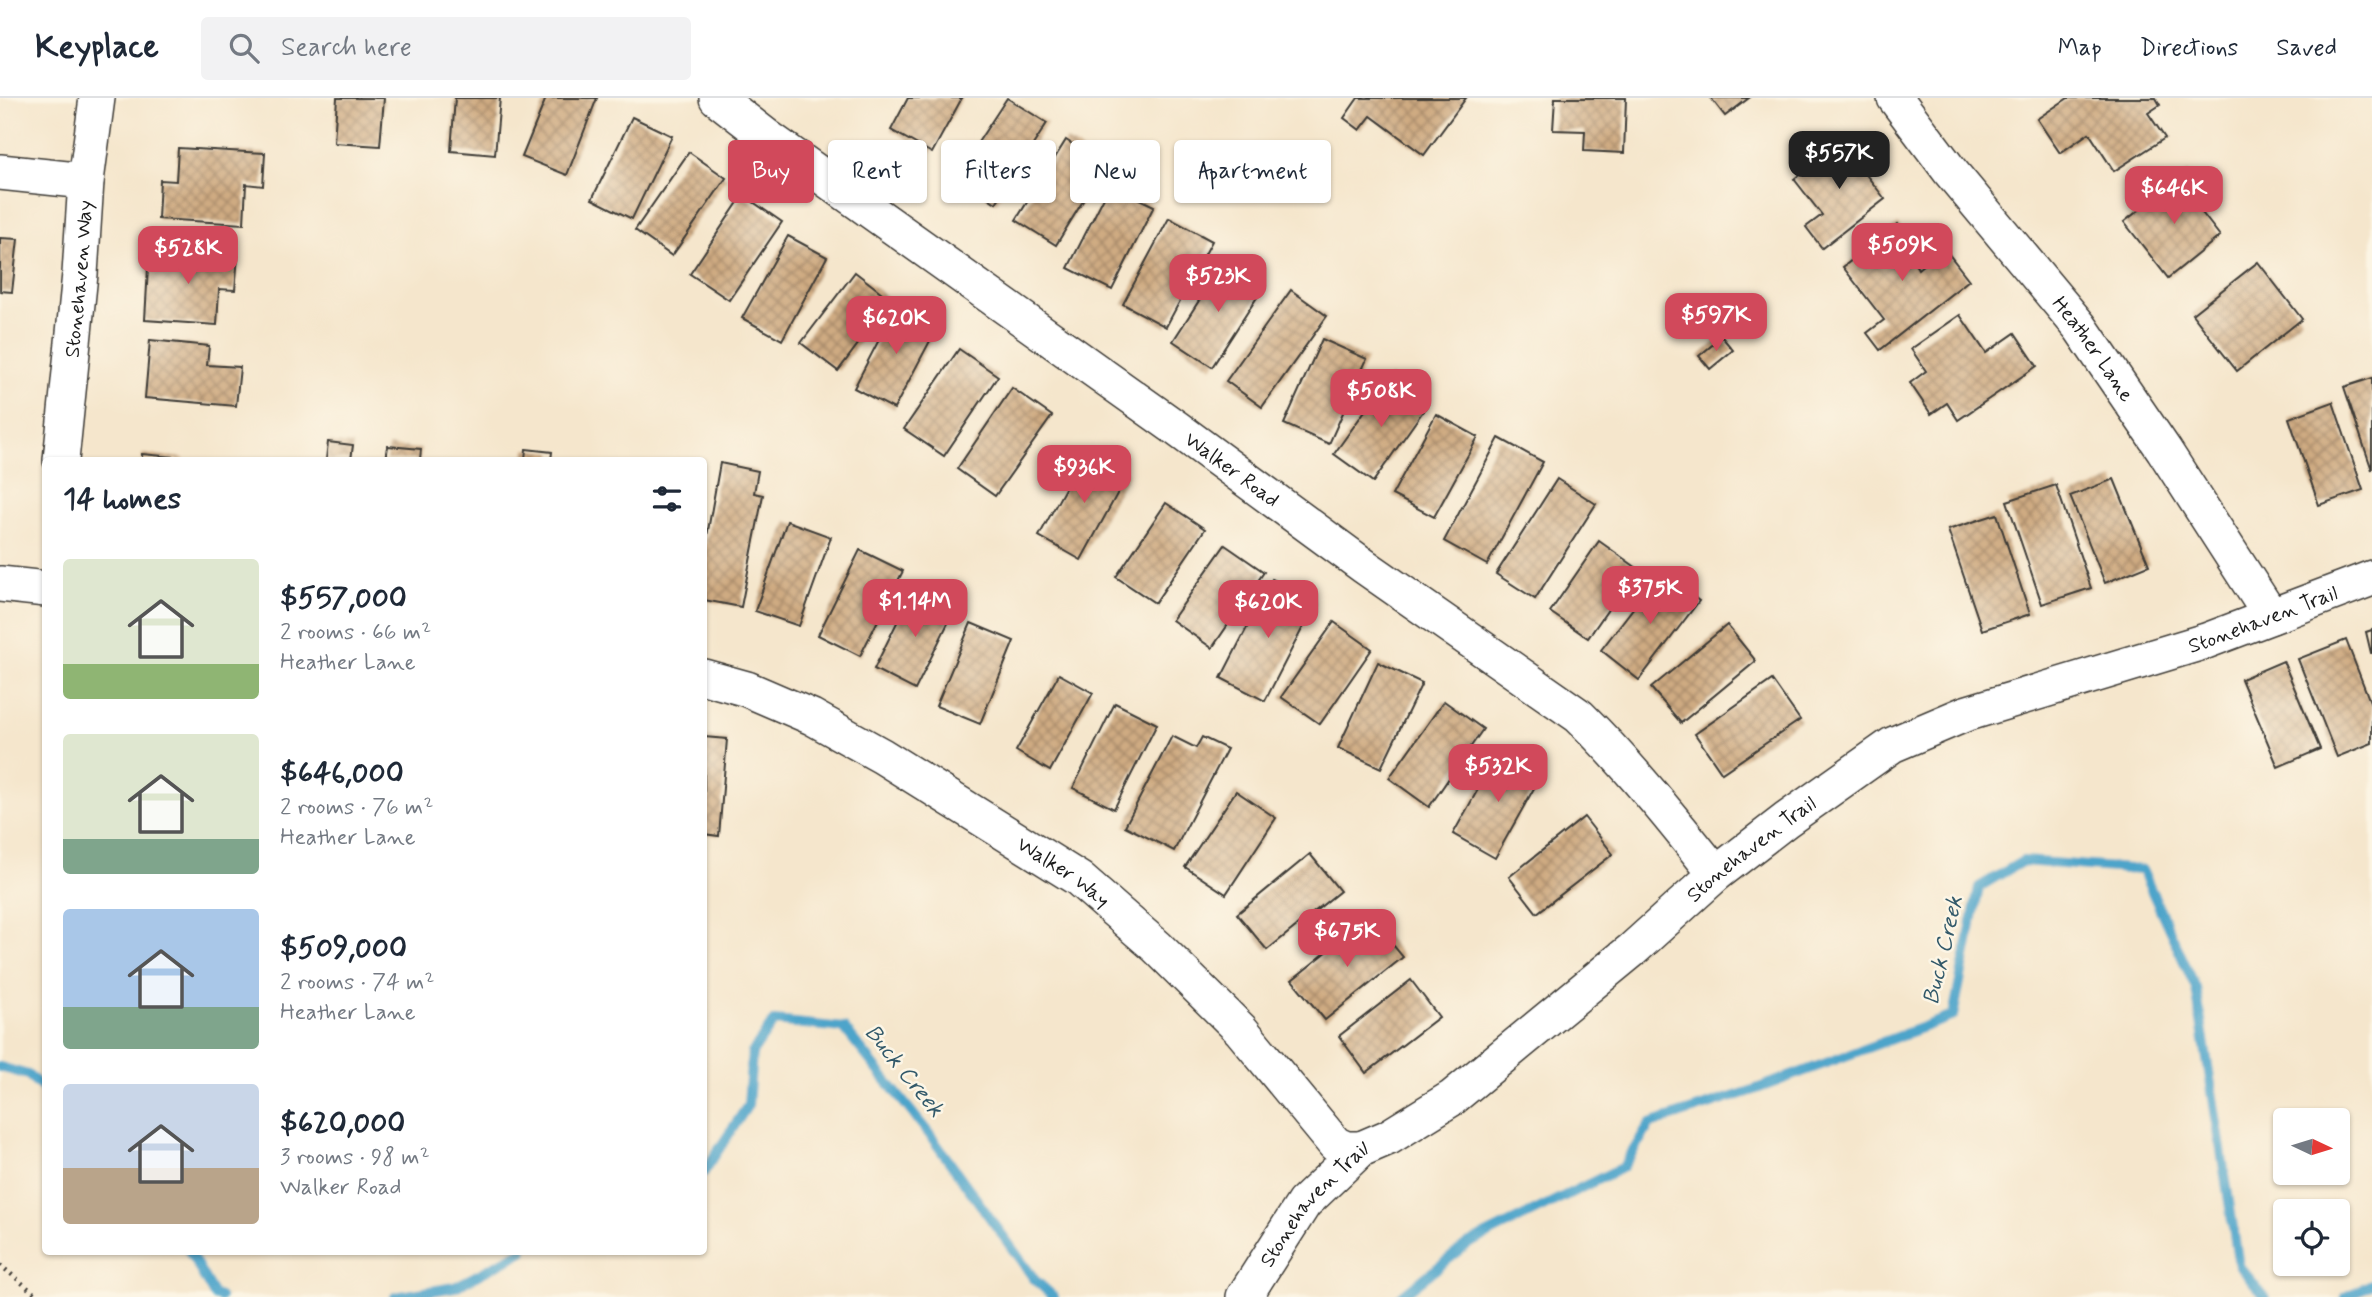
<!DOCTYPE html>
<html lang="en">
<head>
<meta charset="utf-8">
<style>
	:root { --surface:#fff; --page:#f2f2f3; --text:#1f2937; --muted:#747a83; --line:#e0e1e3; --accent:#d1495b }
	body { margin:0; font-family:Mynerve,sans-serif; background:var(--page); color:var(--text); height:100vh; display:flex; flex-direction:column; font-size:26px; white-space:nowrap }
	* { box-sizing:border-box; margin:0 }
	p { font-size:23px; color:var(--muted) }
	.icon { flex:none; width:38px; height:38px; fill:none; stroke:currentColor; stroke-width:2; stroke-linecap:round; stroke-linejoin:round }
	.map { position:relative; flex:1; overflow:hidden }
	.details { position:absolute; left:42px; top:359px; width:665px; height:798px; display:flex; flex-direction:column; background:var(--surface); border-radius:7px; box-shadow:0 2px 5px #0004 }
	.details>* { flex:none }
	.banner { position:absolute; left:728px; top:42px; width:665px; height:63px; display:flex; gap:14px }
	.needle { width:46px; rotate:94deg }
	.tools { position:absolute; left:2273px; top:1010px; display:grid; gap:14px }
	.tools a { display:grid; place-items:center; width:77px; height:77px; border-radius:7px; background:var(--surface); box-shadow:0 2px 5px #0004; font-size:35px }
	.price { position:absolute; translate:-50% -60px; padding:0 16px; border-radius:14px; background:var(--accent); color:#fff; font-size:23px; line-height:46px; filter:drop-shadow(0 2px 4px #0008) }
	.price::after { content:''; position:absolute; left:50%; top:42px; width:21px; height:16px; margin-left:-10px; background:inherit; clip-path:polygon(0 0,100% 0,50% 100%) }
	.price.current { background:#222; color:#fff }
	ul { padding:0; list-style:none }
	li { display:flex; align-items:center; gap:21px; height:175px; padding:0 21px }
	li span { display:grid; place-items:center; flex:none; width:196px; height:140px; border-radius:7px; color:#555 }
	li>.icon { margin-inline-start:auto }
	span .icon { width:84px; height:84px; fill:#fffc; stroke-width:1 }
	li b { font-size:30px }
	h2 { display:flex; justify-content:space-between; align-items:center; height:84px; padding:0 21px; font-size:30px }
	.tag { padding:0 24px; border-radius:7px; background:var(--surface); box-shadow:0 2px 5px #0004; font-size:24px; line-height:63px }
	.tag.current { background:var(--accent); color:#fff }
	header { display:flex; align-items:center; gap:42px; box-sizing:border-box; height:98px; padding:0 35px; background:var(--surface); border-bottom:2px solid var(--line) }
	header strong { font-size:33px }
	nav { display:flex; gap:38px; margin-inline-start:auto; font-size:24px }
	.search { width:490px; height:63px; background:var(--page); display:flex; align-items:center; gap:18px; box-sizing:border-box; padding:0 24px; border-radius:7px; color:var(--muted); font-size:26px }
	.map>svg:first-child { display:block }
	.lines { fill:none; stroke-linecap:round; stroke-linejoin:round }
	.stream { stroke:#4ea4ca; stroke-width:10 }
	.building { fill:url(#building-cross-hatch) }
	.minor-casing { stroke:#3d3a36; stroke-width:38 }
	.path { stroke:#3d3a36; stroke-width:4.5; stroke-dasharray:2 5; stroke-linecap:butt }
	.minor { stroke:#fff; stroke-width:35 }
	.labels { text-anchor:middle; stroke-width:5; stroke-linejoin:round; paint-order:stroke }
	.street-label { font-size:21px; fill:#1c1c1c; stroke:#fcf5e5 }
	.water-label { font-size:23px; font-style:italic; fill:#32596a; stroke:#fcf5e5 }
</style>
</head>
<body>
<header>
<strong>Keyplace</strong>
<div class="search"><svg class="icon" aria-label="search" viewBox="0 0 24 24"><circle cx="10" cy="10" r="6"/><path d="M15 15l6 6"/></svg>Search here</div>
<nav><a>Map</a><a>Directions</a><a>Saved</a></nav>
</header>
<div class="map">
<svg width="2372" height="1199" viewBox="0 0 2372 1199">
	<defs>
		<pattern id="building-cross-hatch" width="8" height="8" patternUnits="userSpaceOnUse" patternTransform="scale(1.75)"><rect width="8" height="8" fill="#cfab82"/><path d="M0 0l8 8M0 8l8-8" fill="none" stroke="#a78a6a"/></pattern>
	</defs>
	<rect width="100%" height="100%" fill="#fcf5e5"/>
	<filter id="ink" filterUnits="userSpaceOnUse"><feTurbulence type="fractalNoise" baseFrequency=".0143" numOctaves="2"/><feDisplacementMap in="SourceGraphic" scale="14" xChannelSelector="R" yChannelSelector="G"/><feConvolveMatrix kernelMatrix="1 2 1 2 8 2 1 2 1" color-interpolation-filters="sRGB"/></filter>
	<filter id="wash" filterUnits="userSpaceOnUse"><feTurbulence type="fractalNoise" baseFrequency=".00686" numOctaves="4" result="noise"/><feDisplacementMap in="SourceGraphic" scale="28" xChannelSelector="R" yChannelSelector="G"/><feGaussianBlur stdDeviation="1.57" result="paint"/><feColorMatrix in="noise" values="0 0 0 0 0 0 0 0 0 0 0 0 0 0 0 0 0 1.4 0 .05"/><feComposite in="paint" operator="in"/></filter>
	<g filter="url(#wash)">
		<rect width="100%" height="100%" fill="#f5e6cc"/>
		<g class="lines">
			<!-- stream -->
			<g class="stream">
				<path d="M0,969L28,977L46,993"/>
				<path d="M704,1074L748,1007L752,955L774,923L844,930L930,1037L1035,1182L1054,1199"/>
				<path d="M189,1153L214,1197L220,1199"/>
				<path d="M395,1199L455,1189L523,1153"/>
				<path d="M1400,1199L1468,1146L1623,1069L1650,1026L1751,993L1953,918L1979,789L2023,763L2142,772L2196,890L2239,1168L2265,1199"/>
				<path d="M2345,1199L2372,1186"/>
			</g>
		</g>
		<g id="blocks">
			<!-- building -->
			<g class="building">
				<path d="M337,0H384L380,48L334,45Z"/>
				<path d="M455,0H500L495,57L451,53Z"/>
				<path d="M546,0H597L567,77L522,59Z"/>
				<path d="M908,0H962L932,55L891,32Z"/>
				<path d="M1007,0L1047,25L996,105L956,78Z"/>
				<path d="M1358,0H1466L1424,57L1371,18L1360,32L1344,20Z"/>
				<path d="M1555,0H1626L1624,55L1584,53L1585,33L1553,32Z"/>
				<path d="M1711,0H1749L1725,18Z"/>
				<path d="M2068,0H2156L2160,7L2148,15L2165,40L2114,73L2089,35L2060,55L2037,21Z"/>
				<path d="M632,19L672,38L632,121L592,101Z"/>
				<path d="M1850,38L1872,67L1864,74L1885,101L1822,150L1806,129L1822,117L1794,81Z"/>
				<path d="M1066,42L1105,67L1056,147L1016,122Z"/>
				<path d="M178,50L265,55L263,88L246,86L244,126L158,121L160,82L176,83Z"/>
				<path d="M689,54L726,80L672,158L635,132Z"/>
				<path d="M2187,74L2206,99L2196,107L2220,138L2168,180L2124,124Z"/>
				<path d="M1110,87L1154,108L1112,192L1068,170Z"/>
				<path d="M743,97L782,124L729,202L690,176Z"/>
				<path d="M1169,120L1212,143L1166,229L1123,206Z"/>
				<path d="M1898,126L1924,159L1915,166L1918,171L1944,150L1969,182L1880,252L1867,235L1884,222L1843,169Z"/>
				<path d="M788,138L827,159L782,242L742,220Z"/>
				<path d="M0,140L18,141L12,194L0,193Z"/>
				<path d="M149,152L238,158L235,192L219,191L217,227L145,222Z"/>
				<path d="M1224,164L1263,190L1212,269L1173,243Z"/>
				<path d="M2258,164L2302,221L2237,273L2192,216Z"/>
				<path d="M855,174L891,202L838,273L801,245Z"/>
				<path d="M1291,192L1327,218L1262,309L1226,283Z"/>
				<path d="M898,205L939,226L894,311L854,290Z"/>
				<path d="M1960,217L1986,255L2015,235L2037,268L1958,322L1947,305L1931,316L1910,285L1926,273L1911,251Z"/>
				<path d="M1722,239L1733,252L1710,271L1699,258Z"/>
				<path d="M1322,241L1367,261L1329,346L1284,326Z"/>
				<path d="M150,242L209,248L207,267L240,269L236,308L145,300Z"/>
				<path d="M959,251L998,278L944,358L904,331Z"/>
				<path d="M1390,278L1428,306L1373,384L1334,356Z"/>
				<path d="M2372,280V372L2344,289Z"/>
				<path d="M1012,290L1052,318L995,398L957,371Z"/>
				<path d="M2333,304L2363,392L2319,407L2289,320Z"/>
				<path d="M1436,316L1478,339L1434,419L1392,397Z"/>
				<path d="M1499,340L1543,364L1487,467L1444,443Z"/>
				<path d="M328,344L353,347L351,362H326Z"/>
				<path d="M388,348L421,351L420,362H386Z"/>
				<path d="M526,351L552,354L551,362H525Z"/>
				<path d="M1086,352L1128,376L1081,462L1039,438Z"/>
				<path d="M142,356L184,360V362H142Z"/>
				<path d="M720,365L758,373L754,395L763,397L741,509L704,502V455Z"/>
				<path d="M1557,381L1596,406L1535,501L1496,476Z"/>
				<path d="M2114,381L2149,467L2105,485L2070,398Z"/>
				<path d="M2056,387L2091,490L2042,506L2007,403Z"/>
				<path d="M1166,405L1205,431L1155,505L1116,479Z"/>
				<path d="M1997,416L2030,516L1982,532L1948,432Z"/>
				<path d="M787,423L831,439L799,528L755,513Z"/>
				<path d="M1599,443L1637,470L1588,540L1550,514Z"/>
				<path d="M1225,447L1264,474L1212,550L1172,522Z"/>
				<path d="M860,452L903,473L860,558L818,537Z"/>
				<path d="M1661,474L1699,503L1639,582L1601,552Z"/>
				<path d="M1272,481L1316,504L1265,603L1221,580Z"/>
				<path d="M914,490L955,511L915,592L874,571Z"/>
				<path d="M1334,524L1372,551L1320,626L1281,599Z"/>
				<path d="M971,525L1014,543L980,626L936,608Z"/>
				<path d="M1727,527L1756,563L1681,625L1651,590Z"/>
				<path d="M2372,532V555H2371L2366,534Z"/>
				<path d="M2346,542L2372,609V645L2337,659L2298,561Z"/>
				<path d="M2283,563L2320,651L2278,669L2241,581Z"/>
				<path d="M1378,564L1422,585L1381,670L1338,650Z"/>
				<path d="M1059,576L1093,595L1050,673L1016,653Z"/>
				<path d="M1772,582L1800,622L1722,675L1695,636Z"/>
				<path d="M1444,603L1483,631L1429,709L1389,680Z"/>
				<path d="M1115,605L1157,626L1114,711L1073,690Z"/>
				<path d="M1172,638L1196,650L1202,639L1227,651L1174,753L1125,728Z"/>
				<path d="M704,639L727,641L719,738L704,736Z"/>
				<path d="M1500,652L1542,676L1495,760L1453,736Z"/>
				<path d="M1236,693L1276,720L1226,796L1185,769Z"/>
				<path d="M1584,719L1613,756L1537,815L1509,779Z"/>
				<path d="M1310,756L1340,793L1267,852L1237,816Z"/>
				<path d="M1370,819L1403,859L1325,922L1292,882Z"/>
				<path d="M1411,882L1439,919L1366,975L1339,938Z"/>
			</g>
		</g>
	</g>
	<g filter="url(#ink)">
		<use href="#blocks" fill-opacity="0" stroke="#3d3a36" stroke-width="2"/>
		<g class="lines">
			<defs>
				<g id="minor">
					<path id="s1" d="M717,0L767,39L1176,330L1364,468L1579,618C1629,667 1672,721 1716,776"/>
					<path id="s2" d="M1895,0L1950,73L2080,229L2164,352L2271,518"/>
					<path d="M0,74L86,83"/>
					<path id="s3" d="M61,362L80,176L86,83L97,0"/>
					<path d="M0,486L46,491"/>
					<path id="s4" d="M704,579L747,591L812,619L882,658L1079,781L1157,849L1241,932L1335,1046L1346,1051H1361"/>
					<path id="s5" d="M1244,1199L1304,1105L1361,1051L1389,1039L1452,1000L1632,852L1716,776L1786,722L1892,647L1965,616L2206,543L2372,480"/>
				</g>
			</defs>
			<!-- minor casing -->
			<use href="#minor" class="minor-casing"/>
			<!-- path -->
			<path class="path" d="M0,1167L39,1199"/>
			<!-- minor -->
			<use href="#minor" class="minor"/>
		</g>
	</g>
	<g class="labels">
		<!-- street labels -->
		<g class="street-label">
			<text dy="7" stroke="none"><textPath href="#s3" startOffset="182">Stonehaven Way</textPath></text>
			<text dy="7" stroke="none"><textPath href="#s2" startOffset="320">Heather Lane</textPath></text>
			<text dy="7" stroke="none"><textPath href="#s1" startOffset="635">Walker Road</textPath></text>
			<text dy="7" stroke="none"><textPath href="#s5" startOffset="1251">Stonehaven Trail</textPath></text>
			<text dy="7" stroke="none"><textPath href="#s5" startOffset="684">Stonehaven Trail</textPath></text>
			<text dy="7" stroke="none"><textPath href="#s4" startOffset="411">Walker Way</textPath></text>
			<text dy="7" stroke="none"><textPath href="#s5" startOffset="117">Stonehaven Trail</textPath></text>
		</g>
		<!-- water labels -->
		<g class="water-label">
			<text transform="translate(1942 852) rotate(-77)" y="8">Buck Creek</text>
			<text transform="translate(905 972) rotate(51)" y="8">Buck Creek</text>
		</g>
	</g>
</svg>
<div class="tools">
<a><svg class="needle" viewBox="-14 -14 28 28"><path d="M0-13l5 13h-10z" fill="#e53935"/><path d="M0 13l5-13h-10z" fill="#747a83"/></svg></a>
<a><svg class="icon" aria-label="locate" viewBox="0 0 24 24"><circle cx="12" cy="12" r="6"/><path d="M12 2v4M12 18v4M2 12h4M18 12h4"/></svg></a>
</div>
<b class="price current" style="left:1839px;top:93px">$557K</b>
<b class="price" style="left:2174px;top:128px">$646K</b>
<b class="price" style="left:1902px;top:185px">$509K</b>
<b class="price" style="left:188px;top:188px">$528K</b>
<b class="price" style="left:1218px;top:216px">$523K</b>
<b class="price" style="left:1716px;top:255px">$597K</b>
<b class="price" style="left:896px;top:258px">$620K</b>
<b class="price" style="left:1381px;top:331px">$508K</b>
<b class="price" style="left:1084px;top:407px">$936K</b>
<b class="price" style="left:1650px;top:528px">$375K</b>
<b class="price" style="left:915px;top:541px">$1.14M</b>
<b class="price" style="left:1268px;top:542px">$620K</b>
<b class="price" style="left:1498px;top:706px">$532K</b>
<b class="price" style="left:1347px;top:871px">$675K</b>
<div class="banner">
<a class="tag current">Buy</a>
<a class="tag">Rent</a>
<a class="tag">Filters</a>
<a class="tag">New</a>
<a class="tag">Apartment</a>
</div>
<section class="details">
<h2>14 homes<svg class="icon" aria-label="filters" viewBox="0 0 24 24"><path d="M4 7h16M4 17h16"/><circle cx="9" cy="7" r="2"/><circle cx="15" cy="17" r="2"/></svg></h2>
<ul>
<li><span style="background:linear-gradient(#dfe7d0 75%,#8fb573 0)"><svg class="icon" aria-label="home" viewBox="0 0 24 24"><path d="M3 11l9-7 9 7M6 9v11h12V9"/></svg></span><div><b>$557,000</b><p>2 rooms · 66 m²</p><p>Heather Lane</p></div></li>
<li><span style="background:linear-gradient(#dfe7d0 75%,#7fa58c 0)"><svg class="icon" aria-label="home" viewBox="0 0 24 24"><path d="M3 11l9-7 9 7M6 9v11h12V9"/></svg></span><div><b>$646,000</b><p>2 rooms · 76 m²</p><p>Heather Lane</p></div></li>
<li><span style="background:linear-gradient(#a9c7e8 70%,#7fa58c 0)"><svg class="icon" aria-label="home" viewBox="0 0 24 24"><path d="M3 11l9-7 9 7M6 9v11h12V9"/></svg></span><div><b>$509,000</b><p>2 rooms · 74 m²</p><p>Heather Lane</p></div></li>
<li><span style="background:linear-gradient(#c9d6e8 60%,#b9a48a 0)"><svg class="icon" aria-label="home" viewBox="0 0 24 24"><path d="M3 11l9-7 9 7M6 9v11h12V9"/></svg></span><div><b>$620,000</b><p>3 rooms · 98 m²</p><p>Walker Road</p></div></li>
</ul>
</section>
</div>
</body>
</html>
